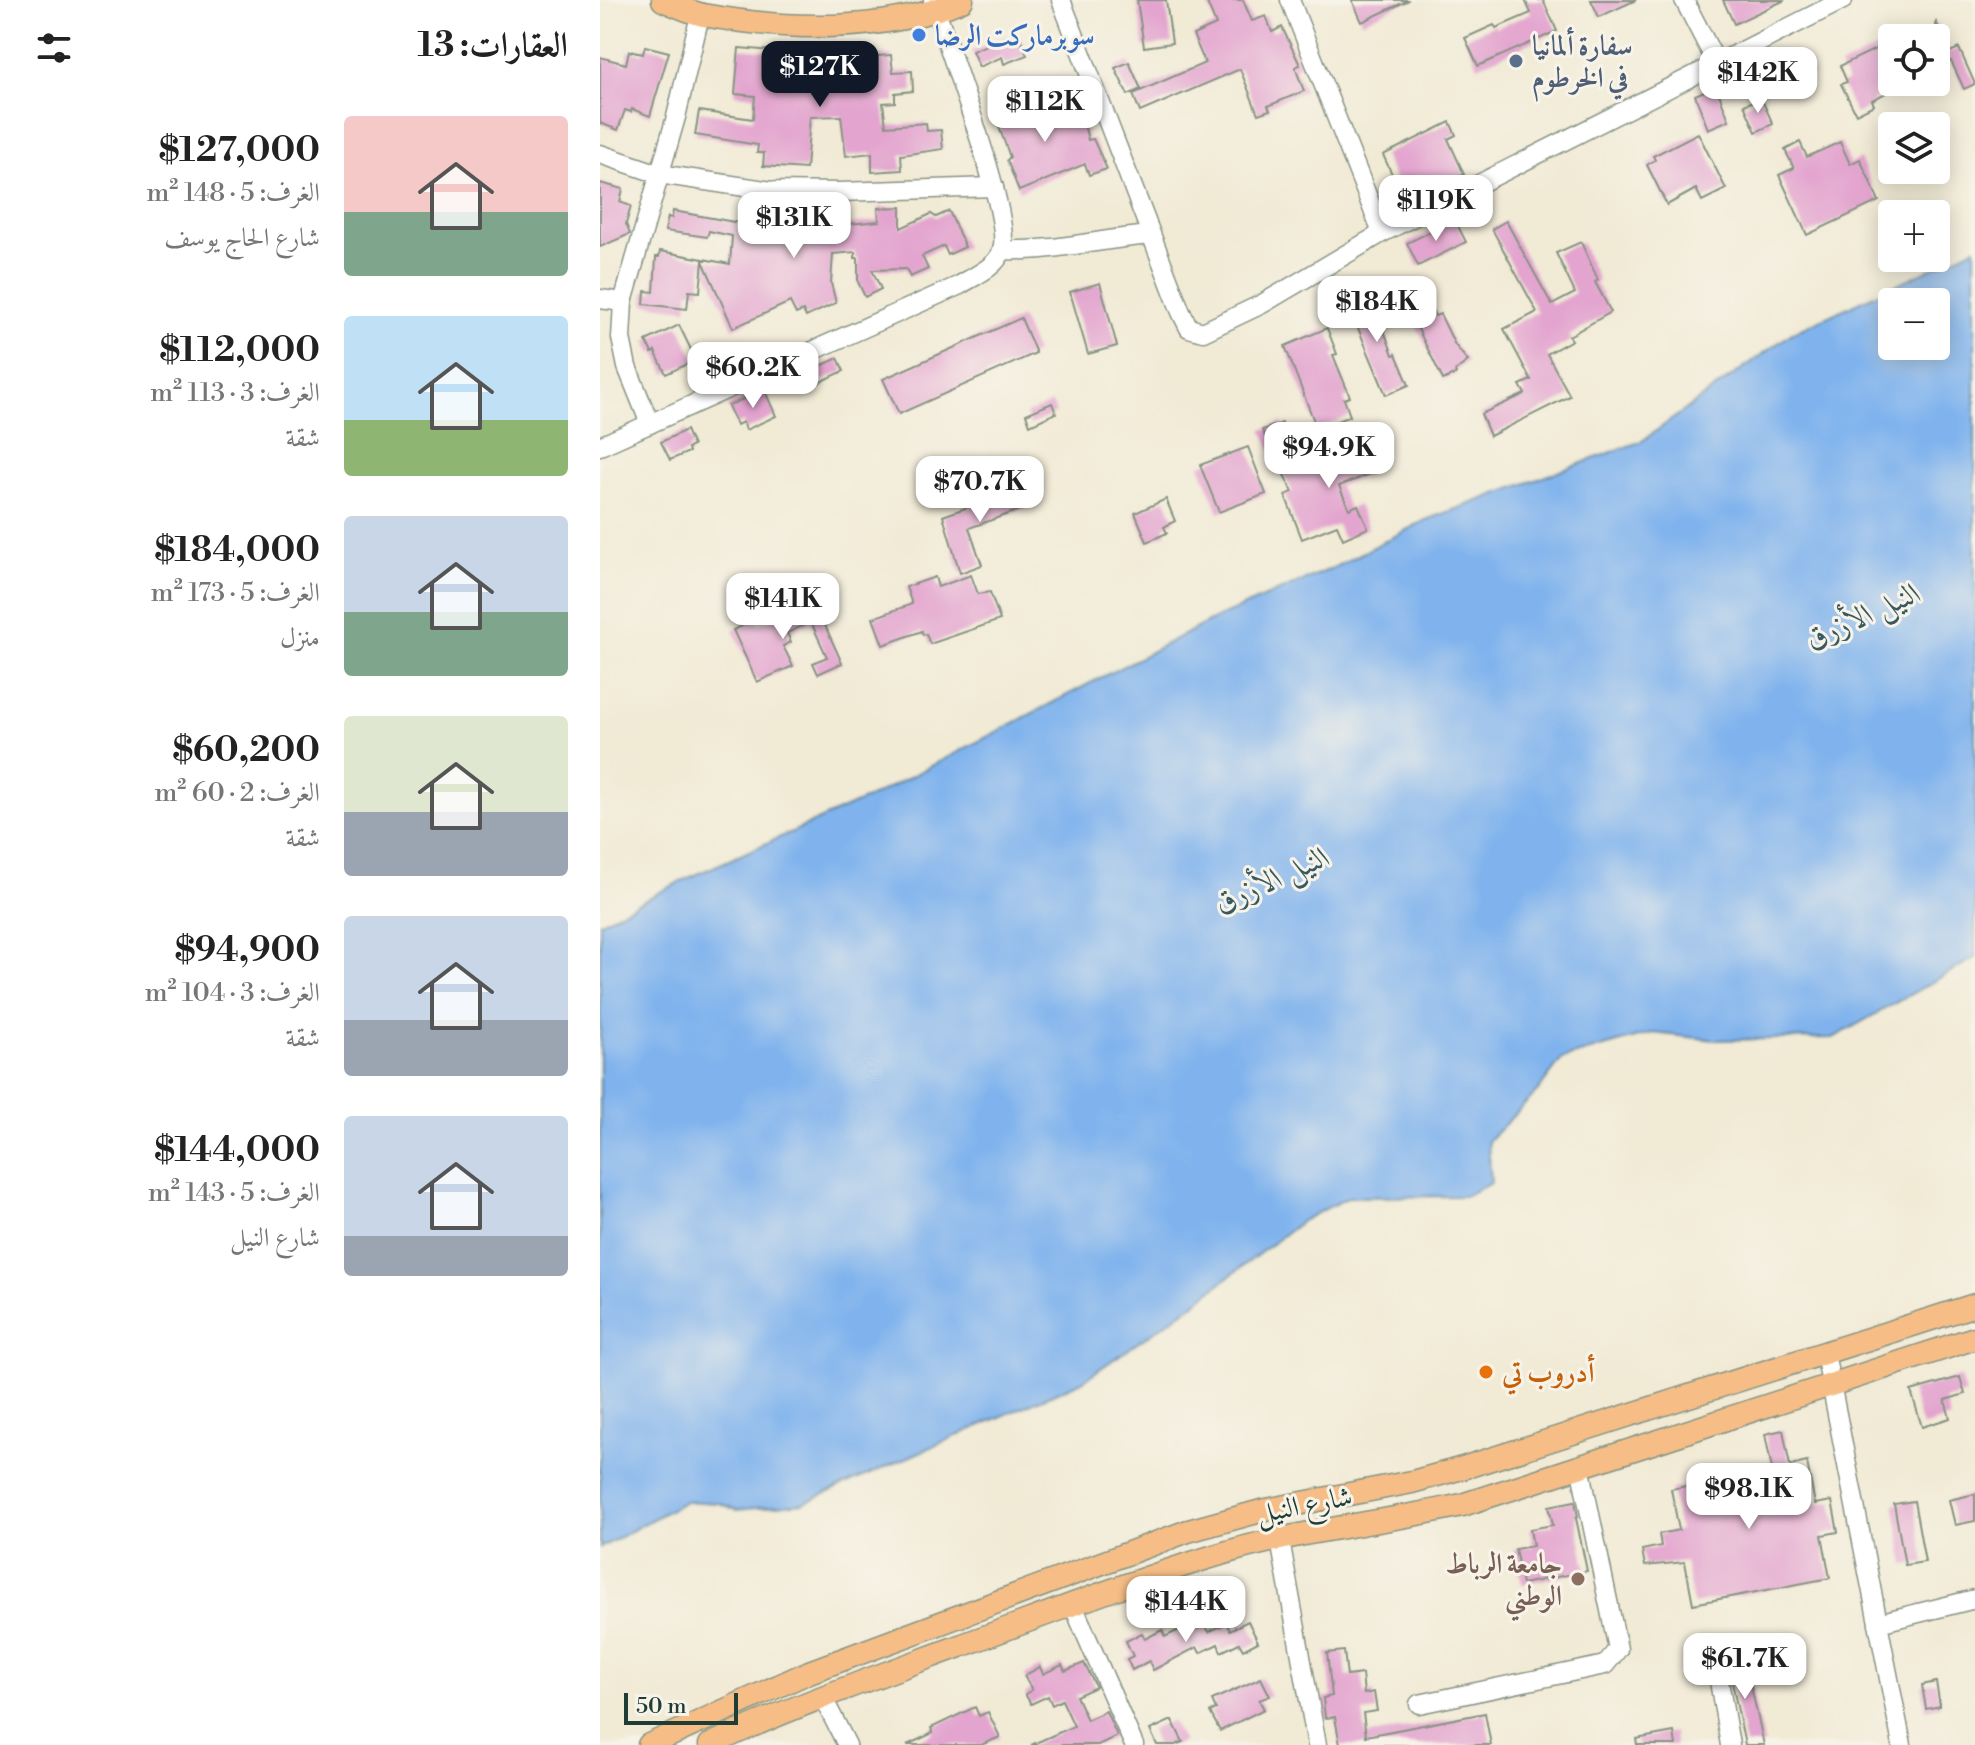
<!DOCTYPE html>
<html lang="ar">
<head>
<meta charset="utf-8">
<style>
	:root { --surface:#fff; --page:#f6f6f6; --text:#222; --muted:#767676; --accent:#111827 }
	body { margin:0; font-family:"Libre Bodoni",Amiri,serif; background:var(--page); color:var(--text); direction:rtl; height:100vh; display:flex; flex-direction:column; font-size:30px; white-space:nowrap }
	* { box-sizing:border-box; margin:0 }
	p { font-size:26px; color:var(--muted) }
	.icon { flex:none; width:44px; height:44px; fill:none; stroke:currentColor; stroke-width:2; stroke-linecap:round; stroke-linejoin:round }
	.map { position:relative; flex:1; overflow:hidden; direction:ltr }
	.panel { display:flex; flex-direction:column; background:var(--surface); width:600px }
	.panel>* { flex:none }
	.buttons { position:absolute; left:1278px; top:24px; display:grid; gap:16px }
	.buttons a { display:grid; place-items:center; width:72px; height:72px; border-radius:8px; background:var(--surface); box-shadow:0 4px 20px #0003; font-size:40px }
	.scale { position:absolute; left:24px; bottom:20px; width:114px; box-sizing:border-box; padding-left:8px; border:4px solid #1f3d34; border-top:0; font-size:22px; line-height:28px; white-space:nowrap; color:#1f3d34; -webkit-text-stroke:6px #f7f3e8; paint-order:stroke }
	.price { position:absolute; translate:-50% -68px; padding:0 18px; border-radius:16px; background:#fff; color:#222; font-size:26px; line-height:52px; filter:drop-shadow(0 2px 4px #0008) }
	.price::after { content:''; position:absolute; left:50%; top:48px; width:24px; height:18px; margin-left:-12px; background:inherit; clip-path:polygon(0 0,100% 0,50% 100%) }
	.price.current { background:var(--accent); color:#fff }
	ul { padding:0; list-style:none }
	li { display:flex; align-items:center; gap:24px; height:200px; padding:0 32px }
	li span { display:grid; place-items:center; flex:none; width:224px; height:160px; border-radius:8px; color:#555 }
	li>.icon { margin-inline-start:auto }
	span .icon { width:96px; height:96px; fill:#fffc; stroke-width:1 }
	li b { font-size:34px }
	h2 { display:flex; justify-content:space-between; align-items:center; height:96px; padding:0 32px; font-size:34px }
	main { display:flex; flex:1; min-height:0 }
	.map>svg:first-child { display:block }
	.water { fill:#80b3ed; stroke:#507890; stroke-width:2; fill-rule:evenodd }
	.building { fill:#e3a4cf }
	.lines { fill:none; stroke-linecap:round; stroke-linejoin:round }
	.minor-casing { stroke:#889484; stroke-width:21 }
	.major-casing { stroke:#889484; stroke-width:25 }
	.minor { stroke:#fff; stroke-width:18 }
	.major { stroke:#f6be86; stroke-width:22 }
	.shop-dot { fill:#3f7fe0; stroke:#f7f3e8; stroke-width:3 }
	.service-dot { fill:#5c6f8a; stroke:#f7f3e8; stroke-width:3 }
	.food-dot { fill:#e8710a; stroke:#f7f3e8; stroke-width:3 }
	.education-dot { fill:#8d6e63; stroke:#f7f3e8; stroke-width:3 }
	.labels { text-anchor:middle; stroke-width:6; stroke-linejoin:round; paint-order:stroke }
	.shop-label { font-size:28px; font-weight:bold; fill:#366cbe; stroke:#f7f3e8; text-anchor:start }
	.service-label { font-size:28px; font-weight:bold; fill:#4e5e75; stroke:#f7f3e8; text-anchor:start }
	.food-label { font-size:28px; font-weight:bold; fill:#c56008; stroke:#f7f3e8; text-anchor:start }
	.street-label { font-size:28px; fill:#1f3d34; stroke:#f7f3e8 }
	.education-label { font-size:28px; font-weight:bold; fill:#785e54; stroke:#f7f3e8; text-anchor:end }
	.water-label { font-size:30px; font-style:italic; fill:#375a62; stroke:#f7f3e8 }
</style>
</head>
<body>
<main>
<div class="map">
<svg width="1375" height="1745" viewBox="0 0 1375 1745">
	<rect width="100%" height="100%" fill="#f7f3e8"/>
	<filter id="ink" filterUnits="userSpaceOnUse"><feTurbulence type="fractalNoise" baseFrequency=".0125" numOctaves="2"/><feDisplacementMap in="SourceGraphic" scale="16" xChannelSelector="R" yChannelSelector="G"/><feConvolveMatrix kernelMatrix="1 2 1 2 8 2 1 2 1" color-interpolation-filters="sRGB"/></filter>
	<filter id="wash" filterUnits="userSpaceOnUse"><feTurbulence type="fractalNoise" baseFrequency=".006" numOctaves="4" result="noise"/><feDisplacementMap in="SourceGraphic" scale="32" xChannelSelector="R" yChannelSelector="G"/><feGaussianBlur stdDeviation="1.8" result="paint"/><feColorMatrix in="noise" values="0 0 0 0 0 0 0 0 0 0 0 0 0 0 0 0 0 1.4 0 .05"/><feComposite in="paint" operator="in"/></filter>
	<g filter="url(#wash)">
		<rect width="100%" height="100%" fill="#f1ead5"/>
		<!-- water -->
		<path class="water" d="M1375,248V958L1233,1038L1116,1040L1053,1033L962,1059L938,1091L888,1141L891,1183L865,1196L749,1197L703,1220L588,1308L482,1381L204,1503L137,1510L119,1503L85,1501L0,1548V922L84,880L275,795L612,620L735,567L826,520L1042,441L1192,333ZM1292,302H1336V346H1292Z"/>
		<g id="blocks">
			<!-- building -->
			<g class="building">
				<path d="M537,0H566L572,43L544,47Z"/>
				<path d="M606,0H643L652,21L666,16L672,32L682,27L700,65L695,67L704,91L668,106L670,110L658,114L640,69L540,112L533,94L605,63L593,35L616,25Z"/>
				<path d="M752,0H809L762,22Z"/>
				<path d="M925,0H943L957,31L878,66L865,38L894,25L896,28L931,13Z"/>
				<path d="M991,0H1036L999,17Z"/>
				<path d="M1123,0H1185L1134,24Z"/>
				<path d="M1336,21L1350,52L1359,48L1375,84L1364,89L1351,61L1336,69Z"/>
				<path d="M418,32L427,55L404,64L402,57L379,67L372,51Z"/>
				<path d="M1292,41V90L1272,100L1274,105L1256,114L1241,84L1247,82L1240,66Z"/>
				<path d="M45,46L69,52L50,116L32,109L31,112L25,110L18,130L0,123V57L26,64L29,51L43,54Z"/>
				<path d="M139,48L174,51L173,62L230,63L231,51L251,52L250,58L291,55L293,72L312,71L313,91L295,93V102L283,103L286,126L326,123L327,131L341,130L343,149L301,155L302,170L272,172V153L246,156L241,116L210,117L206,169L163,166L164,153H157L158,145L95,135L99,111L153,119L155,96L135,94Z"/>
				<path d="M1204,54L1213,74L1194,83L1185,63Z"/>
				<path d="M529,62L541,89L528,95L515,68Z"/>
				<path d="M1116,86L1129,120L1108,129L1095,95Z"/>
				<path d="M427,92L437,123L481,112L488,140L493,139L507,169L489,175L485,164L419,191L407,160L410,157L399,127L403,126L396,103Z"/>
				<path d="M1161,98L1173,124L1156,132L1144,105Z"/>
				<path d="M850,122L856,135L848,139L864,174L805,202L783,155Z"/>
				<path d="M1098,133L1126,189L1102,201L1096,189L1067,205L1047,165L1055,160L1053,156Z"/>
				<path d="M1200,142L1207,157L1240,142L1250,164L1260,159L1279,201L1207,235L1179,175L1194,168L1185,150Z"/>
				<path d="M0,183L23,189L20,202L31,206L26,224L30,234L0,247Z"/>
				<path d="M152,202L180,204L178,231L279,221L278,208L301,207V228L331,214L336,217L349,211L365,247L348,255L344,246L322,256L328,269L310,277L306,269L272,270L281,289L265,297L258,282V258H255V252L233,254L231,283L236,303L206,317L203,311L196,314L190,302L133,328L103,261L100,292L89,291L87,309L44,304L45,291L54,292L56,257H59L60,251L130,264L132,236L109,231L107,237L65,231L68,217L72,218L73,211L151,225Z"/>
				<path d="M855,220L866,242L818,266L807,243Z"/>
				<path d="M906,221L952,305L975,293L956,253L981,242L998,280L995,282L1011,312L969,336L972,340L947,354L970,396L890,436L881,414L925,394L920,385L931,380L904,329L937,312L892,229Z"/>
				<path d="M500,283L517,346L488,354L470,292Z"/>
				<path d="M761,289L774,315L778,314L793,355L796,354L809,385L786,395L745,297Z"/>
				<path d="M823,289L835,316L840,314L855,345L868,361L855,371L856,374L843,380L815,323L812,325L800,299Z"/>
				<path d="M421,318L436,353L299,414L283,379Z"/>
				<path d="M79,325L96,360L66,374L55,351L52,353L46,341Z"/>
				<path d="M727,328L737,354L733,355L750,397L744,399L750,416L717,429L685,346Z"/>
				<path d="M238,358L244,371L209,387L203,374Z"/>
				<path d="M164,389L176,416L146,430L143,422L137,425L128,406Z"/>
				<path d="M452,403L456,413L430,425L426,414Z"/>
				<path d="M682,423L689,442L671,449L662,430Z"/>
				<path d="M86,430L93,446L88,448L89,452L70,460L61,442Z"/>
				<path d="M769,436L777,455L768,459L773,473L739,486L749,509L758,505L768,528L743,539L737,525L702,539L685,495L693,492L682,471Z"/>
				<path d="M648,447L666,494L619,512L600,465Z"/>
				<path d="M425,487L431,506L369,528L382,565L360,573L343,516Z"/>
				<path d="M566,499L575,521L564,527L567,533L547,542L535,513Z"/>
				<path d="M371,575L378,594L390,592L400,620L330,644L326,634L323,635L322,631L283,645L273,618L312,604L306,587L335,577L338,587Z"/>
				<path d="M213,599L242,663L218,674L213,663L227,657L211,622L187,633L191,642L183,646L193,666L157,682L133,630L157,619L159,624Z"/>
				<path d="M1360,1377L1365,1394L1345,1400L1350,1418L1322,1427L1311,1391Z"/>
				<path d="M1183,1430L1190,1466L1207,1462L1215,1504L1232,1501L1238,1532L1222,1535L1230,1578L1093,1604L1085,1562L1045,1566L1042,1550L1061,1546L1059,1534L1079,1530L1071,1489L1172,1469L1165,1434Z"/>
				<path d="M1375,1494V1521L1355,1525L1349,1500Z"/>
				<path d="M975,1501L978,1517L976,1518L987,1571L922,1584L915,1549L933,1546L930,1529L953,1525L949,1506Z"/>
				<path d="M1314,1501L1325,1562L1305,1565L1294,1504Z"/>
				<path d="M648,1621L658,1642L643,1650L639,1643L621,1652L618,1644L600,1653L597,1647L553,1670L549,1661L532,1670L527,1659L533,1656L526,1641L542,1633L545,1639L562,1630L565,1637L583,1628L586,1634L605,1625L609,1632L626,1623L630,1630Z"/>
				<path d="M744,1651L747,1676L762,1674L764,1694L774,1692L777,1711L763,1713L766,1736L885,1713L891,1745H740L735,1717L725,1718L723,1698L732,1696L727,1653Z"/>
				<path d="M1144,1654L1164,1745H1145L1127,1658Z"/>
				<path d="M484,1663L496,1687L476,1696L487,1720L506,1711L517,1736L498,1745H431L474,1726L462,1700L452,1705L448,1696L431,1704L425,1694L432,1690L424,1676L440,1667L443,1674L462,1665L465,1671Z"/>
				<path d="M661,1678L670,1696L659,1700L664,1709L620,1731L610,1712L616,1709L612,1700Z"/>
				<path d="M1336,1682L1340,1706L1326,1709L1322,1685Z"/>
				<path d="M375,1707L379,1716L388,1712L400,1737L381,1745H307L333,1733L331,1728Z"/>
				<path d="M572,1720L583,1742L575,1745H557L550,1730Z"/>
				<path d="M1074,1732L1076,1745H1037L1036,1739Z"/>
			</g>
		</g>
	</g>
	<g filter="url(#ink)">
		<use href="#blocks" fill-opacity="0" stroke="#889484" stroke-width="2"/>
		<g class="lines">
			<defs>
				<g id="minor">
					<path d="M461,0L581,312L589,328L603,332L662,304L782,233L1243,0"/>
					<path d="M690,0L782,233"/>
					<path d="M1084,0L1117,64"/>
					<path d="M0,154L59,174L172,191L239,192L394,187"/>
					<path d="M402,250C452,252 501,239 551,235"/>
					<path d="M0,299L23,302L76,117L100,15"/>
					<path d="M23,302L21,338L27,367L50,424"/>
					<path d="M0,446L360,285C374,276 397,267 402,250C413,217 346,44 333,0"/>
					<path d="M1225,1353L1302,1745"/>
					<path d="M680,1540L717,1745"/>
					<path d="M472,1603L534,1745"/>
					<path d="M1278,1623L1375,1599"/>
					<path d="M1113,1646L1130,1745"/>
					<path d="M222,1696L247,1745"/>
					<path d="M819,1704L1005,1665L1018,1649L980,1466"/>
				</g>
				<g id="major">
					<path d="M63,0C75,5 89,12 103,15C186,30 284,34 362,0"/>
					<path d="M49,1745L209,1672L588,1531L661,1511L812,1482L866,1467L1375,1305"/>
					<path d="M110,1745C190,1707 273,1678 357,1647C448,1614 538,1578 631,1551C706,1530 786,1522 862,1505L1375,1338"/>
				</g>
			</defs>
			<!-- minor casing -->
			<use href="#minor" class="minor-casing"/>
			<!-- major casing -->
			<use href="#major" class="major-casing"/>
			<!-- minor -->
			<use href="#minor" class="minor"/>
			<!-- major -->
			<use href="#major" class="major"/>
		</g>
	</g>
	<!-- markers -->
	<circle class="shop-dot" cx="319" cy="35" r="8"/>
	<circle class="service-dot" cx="916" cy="61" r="8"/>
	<circle class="food-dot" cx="886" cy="1372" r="8"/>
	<circle class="education-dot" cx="978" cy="1579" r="8"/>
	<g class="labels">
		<!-- shop labels -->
		<g class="shop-label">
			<text x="335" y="45">سوبرماركت الرضا</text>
		</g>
		<!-- service labels -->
		<g class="service-label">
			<text x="932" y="55">سفارة ألمانيا<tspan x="932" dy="32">في الخرطوم</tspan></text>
		</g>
		<!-- food labels -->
		<g class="food-label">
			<text x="902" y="1382">أدروب تي</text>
		</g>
		<!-- street labels -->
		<g class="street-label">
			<text transform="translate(704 1504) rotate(-11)" y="10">شارع النيل</text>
		</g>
		<!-- education labels -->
		<g class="education-label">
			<text x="962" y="1573">جامعة الرباط<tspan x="962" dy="32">الوطني</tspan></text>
		</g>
		<!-- water labels -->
		<g class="water-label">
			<text transform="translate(1263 615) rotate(-24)" y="10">النيل الأزرق</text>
			<text transform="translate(672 879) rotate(-24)" y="10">النيل الأزرق</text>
		</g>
	</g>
</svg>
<div class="buttons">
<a><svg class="icon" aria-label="locate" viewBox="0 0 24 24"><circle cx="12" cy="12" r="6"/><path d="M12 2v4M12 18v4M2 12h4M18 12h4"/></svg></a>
<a><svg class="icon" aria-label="layers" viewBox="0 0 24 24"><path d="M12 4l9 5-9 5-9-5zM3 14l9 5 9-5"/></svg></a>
<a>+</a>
<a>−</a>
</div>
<div class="scale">50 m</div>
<b class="price current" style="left:220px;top:109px">$127K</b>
<b class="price" style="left:1158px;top:115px">$142K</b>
<b class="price" style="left:445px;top:144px">$112K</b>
<b class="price" style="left:836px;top:243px">$119K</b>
<b class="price" style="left:194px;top:260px">$131K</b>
<b class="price" style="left:777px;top:344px">$184K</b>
<b class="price" style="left:153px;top:410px">$60.2K</b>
<b class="price" style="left:729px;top:490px">$94.9K</b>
<b class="price" style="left:380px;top:524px">$70.7K</b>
<b class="price" style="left:183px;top:641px">$141K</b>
<b class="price" style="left:1149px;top:1531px">$98.1K</b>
<b class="price" style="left:586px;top:1644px">$144K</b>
<b class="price" style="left:1145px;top:1701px">$61.7K</b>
</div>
<section class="panel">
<h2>العقارات: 13<svg class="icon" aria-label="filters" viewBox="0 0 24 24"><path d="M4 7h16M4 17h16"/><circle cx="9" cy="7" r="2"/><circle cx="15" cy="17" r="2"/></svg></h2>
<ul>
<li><span style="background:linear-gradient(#f6c9c9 60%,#7fa58c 0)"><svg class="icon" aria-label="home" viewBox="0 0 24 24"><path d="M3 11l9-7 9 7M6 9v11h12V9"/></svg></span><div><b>$127,000</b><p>الغرف: 5 · 148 m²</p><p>شارع الحاج يوسف</p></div></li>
<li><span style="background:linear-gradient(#bfe0f5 65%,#8fb573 0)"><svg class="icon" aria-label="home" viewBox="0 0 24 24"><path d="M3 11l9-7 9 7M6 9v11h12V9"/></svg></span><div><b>$112,000</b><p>الغرف: 3 · 113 m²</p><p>شقة</p></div></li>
<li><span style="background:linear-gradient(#c9d6e8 60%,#7fa58c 0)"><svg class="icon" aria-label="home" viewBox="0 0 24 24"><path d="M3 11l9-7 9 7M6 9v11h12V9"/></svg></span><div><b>$184,000</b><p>الغرف: 5 · 173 m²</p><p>منزل</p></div></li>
<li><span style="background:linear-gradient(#dfe7d0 60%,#9aa5b1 0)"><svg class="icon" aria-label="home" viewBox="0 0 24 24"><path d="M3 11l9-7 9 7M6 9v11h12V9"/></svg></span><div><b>$60,200</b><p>الغرف: 2 · 60 m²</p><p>شقة</p></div></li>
<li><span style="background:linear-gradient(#c9d6e8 65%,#9aa5b1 0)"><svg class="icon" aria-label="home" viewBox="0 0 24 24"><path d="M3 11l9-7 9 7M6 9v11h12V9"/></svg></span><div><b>$94,900</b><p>الغرف: 3 · 104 m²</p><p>شقة</p></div></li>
<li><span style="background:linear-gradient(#c9d6e8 75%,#9aa5b1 0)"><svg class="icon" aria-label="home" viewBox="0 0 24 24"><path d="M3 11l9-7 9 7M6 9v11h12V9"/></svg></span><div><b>$144,000</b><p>الغرف: 5 · 143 m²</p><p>شارع النيل</p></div></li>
</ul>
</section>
</main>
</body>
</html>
